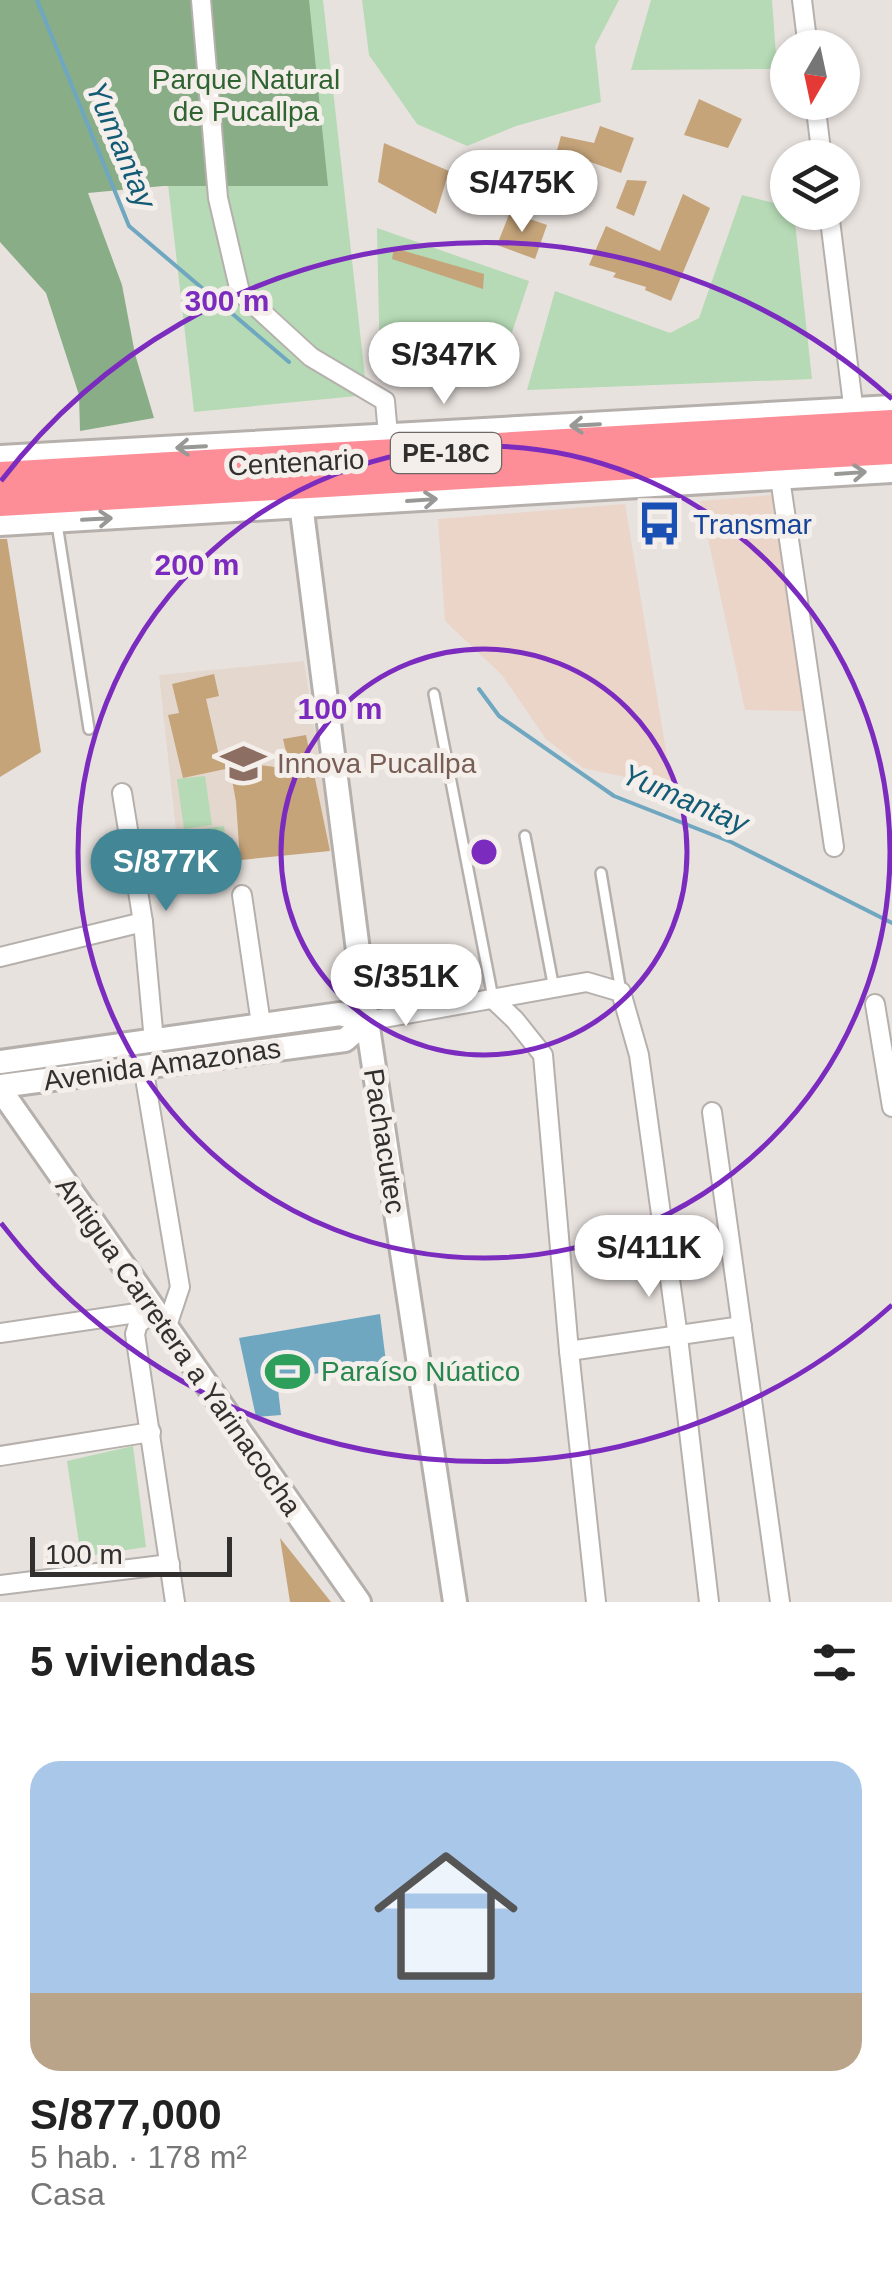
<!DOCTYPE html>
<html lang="es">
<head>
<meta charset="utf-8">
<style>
	:root { --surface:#fff; --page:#f2f2f2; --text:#222; --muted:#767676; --line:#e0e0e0; --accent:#438696 }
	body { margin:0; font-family:Helvetica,sans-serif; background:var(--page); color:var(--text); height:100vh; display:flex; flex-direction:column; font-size:38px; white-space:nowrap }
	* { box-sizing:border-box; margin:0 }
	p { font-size:32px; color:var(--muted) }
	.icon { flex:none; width:55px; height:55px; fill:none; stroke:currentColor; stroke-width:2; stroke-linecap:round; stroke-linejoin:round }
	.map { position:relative; height:1602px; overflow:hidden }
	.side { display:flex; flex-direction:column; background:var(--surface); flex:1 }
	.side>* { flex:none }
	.needle { width:65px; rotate:189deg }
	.tools { position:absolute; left:770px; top:30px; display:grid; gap:20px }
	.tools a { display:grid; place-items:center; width:90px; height:90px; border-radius:50%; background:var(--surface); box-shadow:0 2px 8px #0004; font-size:50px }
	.scale { position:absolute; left:30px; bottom:25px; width:202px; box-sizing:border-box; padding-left:10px; border:5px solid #32302e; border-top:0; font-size:28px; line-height:35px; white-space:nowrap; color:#32302e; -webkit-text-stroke:8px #f5efeb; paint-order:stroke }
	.price { position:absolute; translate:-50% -85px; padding:0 22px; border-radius:35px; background:#fff; color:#222; font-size:32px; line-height:65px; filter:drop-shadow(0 2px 5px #0008) }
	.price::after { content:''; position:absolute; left:50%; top:60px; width:30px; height:22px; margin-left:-15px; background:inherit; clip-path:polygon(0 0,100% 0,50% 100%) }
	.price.active { background:var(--accent); color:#fff }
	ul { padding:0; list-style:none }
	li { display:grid; align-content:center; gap:20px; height:530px; padding:0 30px }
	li+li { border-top:2px solid var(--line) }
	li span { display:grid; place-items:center; height:310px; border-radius:30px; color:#555 }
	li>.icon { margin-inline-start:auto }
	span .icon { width:180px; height:180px; fill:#fffc; stroke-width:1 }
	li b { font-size:42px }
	h2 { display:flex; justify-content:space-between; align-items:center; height:120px; padding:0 30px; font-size:42px }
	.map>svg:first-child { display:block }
	.industrial { fill:#ebd4c8 }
	.built { fill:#e4d7ce }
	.green { fill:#b5dab5 }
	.forest { fill:#88ad87 }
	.water { fill:#6fa7c0 }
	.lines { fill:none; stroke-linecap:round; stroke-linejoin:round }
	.stream { stroke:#6fa7c0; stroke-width:4 }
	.building { fill:#c5a47a }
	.lane-casing { stroke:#b6b0ad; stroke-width:14 }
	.street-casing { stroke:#b6b0ad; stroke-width:22 }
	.secondary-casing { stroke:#b6b0ad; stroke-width:28 }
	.highway-casing { stroke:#b66c72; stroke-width:35 }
	.lane { stroke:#fff; stroke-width:9 }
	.street { stroke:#fff; stroke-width:18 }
	.secondary { stroke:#fff; stroke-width:22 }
	.highway { stroke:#fd8d97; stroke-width:30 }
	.oneway { stroke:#989896 }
	.ring { fill:none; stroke:#7b2cbf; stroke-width:5 }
	.labels { text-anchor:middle; stroke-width:10; stroke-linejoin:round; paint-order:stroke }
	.shield { fill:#f5efeb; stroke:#6c6967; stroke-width:2.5 }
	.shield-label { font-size:25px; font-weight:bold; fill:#32302e }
	.park-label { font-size:28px; fill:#2f6431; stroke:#f5efeb }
	.street-label { font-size:28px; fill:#32302e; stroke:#f5efeb }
	.transit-label { font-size:28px; fill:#164399; stroke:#f5efeb; text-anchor:start }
	.education-label { font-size:28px; fill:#785e54; stroke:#f5efeb; text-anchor:start }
	.leisure-label { font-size:28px; fill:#27864d; stroke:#f5efeb; text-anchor:start }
	.water-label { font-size:30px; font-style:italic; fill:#135c75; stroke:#f5efeb }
	.centre { fill:#7b2cbf; stroke:#f5efeb; stroke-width:5 }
	.ring-label { font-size:30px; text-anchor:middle; font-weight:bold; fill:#7b2cbf; stroke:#f5efeb; stroke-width:10; stroke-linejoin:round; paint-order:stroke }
</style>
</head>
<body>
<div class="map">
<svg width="892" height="1602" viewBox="0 0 892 1602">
	<rect width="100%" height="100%" fill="#e8e2de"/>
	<!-- industrial -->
	<g class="industrial">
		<path d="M772,495L803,711L745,710L700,501Z"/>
		<path d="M625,504L672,787L583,768L546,739L502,675L445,621L438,519Z"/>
	</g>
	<!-- built -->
	<path class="built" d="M304,661L333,850L180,867L159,675Z"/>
	<!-- green -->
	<g class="green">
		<path d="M147,0H323L367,395L194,412Z"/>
		<path d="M362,0H619L595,46L601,102L516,126L467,146L417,124L369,55Z"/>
		<path d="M651,0H772L777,69L631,70Z"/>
		<path d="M742,195L787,206L788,212L794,213L812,379L527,390L555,291L670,333L699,318Z"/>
		<path d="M377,228L529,281L495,384L380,372Z"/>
		<path d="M205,776L212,825L184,829L177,779Z"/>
		<path d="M224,826L228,857L182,863L178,832Z"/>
		<path d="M133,1446L146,1547L81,1557L67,1461Z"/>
	</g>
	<!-- forest -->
	<path class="forest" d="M0,0H309L328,186H163L88,193L122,285L135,354L154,418L80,431L79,395L46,293L0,242Z"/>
	<!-- water -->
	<path class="water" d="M380,1314L386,1362L277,1380L281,1415L256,1417L239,1338Z"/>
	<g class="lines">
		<!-- stream -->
		<g class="stream">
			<path d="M37,0L129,226L289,362"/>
			<path d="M479,689L499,716L614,796L731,842L892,923"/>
		</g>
	</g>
	<!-- building -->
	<g class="building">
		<path d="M699,99L742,119L728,148L684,135Z"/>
		<path d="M600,126L634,138L621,173L574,156L568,178L552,168L561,136L594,143Z"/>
		<path d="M384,143L449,171L436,214L378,182Z"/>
		<path d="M627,180L647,181L634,216L616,208Z"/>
		<path d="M683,194L710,208L671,301L645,290L646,287L613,277L616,273L589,265L606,226L660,251Z"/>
		<path d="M510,212L547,225L535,259L497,245Z"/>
		<path d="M394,248L484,274L483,289L392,259Z"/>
		<path d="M0,539H7L41,752L0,777Z"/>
		<path d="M214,674L219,696L206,699L220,760L290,769L283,739L306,735L330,851L240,860L236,802L230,768L183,778L168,715L179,713L172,684Z"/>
		<path d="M280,1538L331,1602H290Z"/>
	</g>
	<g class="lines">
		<defs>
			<g id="lane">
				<path d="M57,524L89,729"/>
				<path d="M434,694L493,998"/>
				<path d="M525,836L554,989"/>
				<path d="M601,873L621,992"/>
			</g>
			<g id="street">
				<path d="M201,0L218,198L240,292L311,357L385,401L389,446"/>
				<path d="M802,0L808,48"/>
				<path d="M815,102L822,158"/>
				<path d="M829,212L855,421"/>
				<path d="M780,478L834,847"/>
				<path d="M122,793L143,922L154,1041"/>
				<path d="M242,895L261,1024"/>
				<path d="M0,957L143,922"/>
				<path d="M494,1000L515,1020L543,1055L569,1351L596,1602"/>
				<path d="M875,1004L892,1107"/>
				<path d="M367,1021L587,982L621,992L639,1055L678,1337L709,1602"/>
				<path d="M143,1066L180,1287L166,1329"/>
				<path d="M712,1112L780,1602"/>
				<path d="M155,1310L138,1324L135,1334L175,1602"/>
				<path d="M0,1333L150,1311"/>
				<path d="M569,1351L742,1326"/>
				<path d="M0,1456L151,1432"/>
				<path d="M0,1585L170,1564"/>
			</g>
			<g id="secondary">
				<path d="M293,441L367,1021L455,1602"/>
				<path d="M0,457L892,407"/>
				<path d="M0,524L892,471"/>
				<path d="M0,1062L340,1014L367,1021"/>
				<path d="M0,1086L345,1040L367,1021"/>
				<path d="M0,1089L359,1602"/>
			</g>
			<g id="highway">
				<path d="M0,477L892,425"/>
				<path d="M0,501L892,449"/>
			</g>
		</defs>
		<!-- lane casing -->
		<use href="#lane" class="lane-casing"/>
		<!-- street casing -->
		<use href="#street" class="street-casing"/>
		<!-- secondary casing -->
		<use href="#secondary" class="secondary-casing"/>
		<!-- highway casing -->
		<use href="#highway" class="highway-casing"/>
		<!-- lane -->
		<use href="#lane" class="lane"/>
		<!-- street -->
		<use href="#street" class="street"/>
		<!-- secondary -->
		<use href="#secondary" class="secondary"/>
		<!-- highway -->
		<use href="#highway" class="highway"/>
	</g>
	<!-- one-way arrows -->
	<defs><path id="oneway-shaft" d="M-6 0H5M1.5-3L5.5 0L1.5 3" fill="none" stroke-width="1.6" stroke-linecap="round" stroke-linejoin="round" transform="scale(2.5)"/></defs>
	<g class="oneway">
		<use href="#oneway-shaft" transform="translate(585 425) rotate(177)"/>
		<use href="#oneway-shaft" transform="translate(191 447) rotate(177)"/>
		<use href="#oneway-shaft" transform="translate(851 473) rotate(-4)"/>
		<use href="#oneway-shaft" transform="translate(422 500) rotate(-4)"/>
		<use href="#oneway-shaft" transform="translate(97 519) rotate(-3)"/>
	</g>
	<!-- distance rings -->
	<g class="ring">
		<circle cx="484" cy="852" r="203"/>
		<circle cx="484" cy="852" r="406"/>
		<path d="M892 1305A609 609 0 0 1 1 1223M1 481A609 609 0 0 1 892 399"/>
	</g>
	<!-- icons -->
	<defs>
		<symbol id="bus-bare" viewBox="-9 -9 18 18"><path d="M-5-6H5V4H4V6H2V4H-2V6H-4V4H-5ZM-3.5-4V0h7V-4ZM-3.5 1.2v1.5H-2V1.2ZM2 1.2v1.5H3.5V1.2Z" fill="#1a4fb4" stroke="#f5efeb" stroke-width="2.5" paint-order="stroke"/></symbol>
		<symbol id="school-bare" viewBox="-9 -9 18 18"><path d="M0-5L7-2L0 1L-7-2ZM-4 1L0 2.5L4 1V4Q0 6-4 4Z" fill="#8d6e63" stroke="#f5efeb" stroke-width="2.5" paint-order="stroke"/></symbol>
		<symbol id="stadium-bare" viewBox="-9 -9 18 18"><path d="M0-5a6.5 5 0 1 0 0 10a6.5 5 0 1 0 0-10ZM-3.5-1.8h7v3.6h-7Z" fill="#2e9e5b" stroke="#f5efeb" stroke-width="2.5" paint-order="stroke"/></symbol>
	</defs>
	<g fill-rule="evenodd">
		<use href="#bus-bare" x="628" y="492" width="63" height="63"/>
		<use href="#school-bare" x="212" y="732" width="63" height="63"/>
		<use href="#stadium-bare" x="256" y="1340" width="63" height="63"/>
	</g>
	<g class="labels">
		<!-- shield labels -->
		<rect class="shield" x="391" y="433" width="110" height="40" rx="8"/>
		<g class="shield-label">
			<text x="446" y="462">PE-18C</text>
		</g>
		<!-- park labels -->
		<g class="park-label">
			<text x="246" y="89">Parque Natural<tspan x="246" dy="32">de Pucallpa</tspan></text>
		</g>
		<!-- street labels -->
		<g class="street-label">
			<text transform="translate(296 462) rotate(-3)" y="10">Centenario</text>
			<text transform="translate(162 1064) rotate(-8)" y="10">Avenida Amazonas</text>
			<text transform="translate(385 1141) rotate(81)" y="10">Pachacutec</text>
			<text transform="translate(179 1346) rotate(55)" y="10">Antigua Carretera a Yarinacocha</text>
		</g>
		<!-- transit labels -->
		<g class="transit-label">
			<text x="693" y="534">Transmar</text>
		</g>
		<!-- education labels -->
		<g class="education-label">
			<text x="277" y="773">Innova Pucallpa</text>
		</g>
		<!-- leisure labels -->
		<g class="leisure-label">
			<text x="321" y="1381">Paraíso Núatico</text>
		</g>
		<!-- water labels -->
		<g class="water-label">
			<text transform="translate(121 145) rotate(67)" y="10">Yumantay</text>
			<text transform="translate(685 799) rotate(23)" y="10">Yumantay</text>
		</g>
	</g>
	<circle cx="484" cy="852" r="15" class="centre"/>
	<g class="ring-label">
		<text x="227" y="311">300 m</text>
		<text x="197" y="575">200 m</text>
		<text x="340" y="719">100 m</text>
	</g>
</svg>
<div class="tools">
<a><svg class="needle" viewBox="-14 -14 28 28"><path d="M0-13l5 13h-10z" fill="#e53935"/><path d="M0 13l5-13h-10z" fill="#767676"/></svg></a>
<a><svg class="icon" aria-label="layers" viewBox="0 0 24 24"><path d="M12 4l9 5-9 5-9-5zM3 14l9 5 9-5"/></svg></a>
</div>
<div class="scale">100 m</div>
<b class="price" style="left:522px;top:235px">S/475K</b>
<b class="price" style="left:444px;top:407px">S/347K</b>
<b class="price active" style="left:166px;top:914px">S/877K</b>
<b class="price" style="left:406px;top:1029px">S/351K</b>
<b class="price" style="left:649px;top:1300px">S/411K</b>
</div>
<section class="side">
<h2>5 viviendas<svg class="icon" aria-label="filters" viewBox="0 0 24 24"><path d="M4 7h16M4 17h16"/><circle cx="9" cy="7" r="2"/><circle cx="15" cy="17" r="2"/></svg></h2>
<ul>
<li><span style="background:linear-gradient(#a9c7e8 75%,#b9a48a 0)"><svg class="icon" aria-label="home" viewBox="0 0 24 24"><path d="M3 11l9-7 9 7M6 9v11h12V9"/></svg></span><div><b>S/877,000</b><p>5 hab. · 178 m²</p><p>Casa</p></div></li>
</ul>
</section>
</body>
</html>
